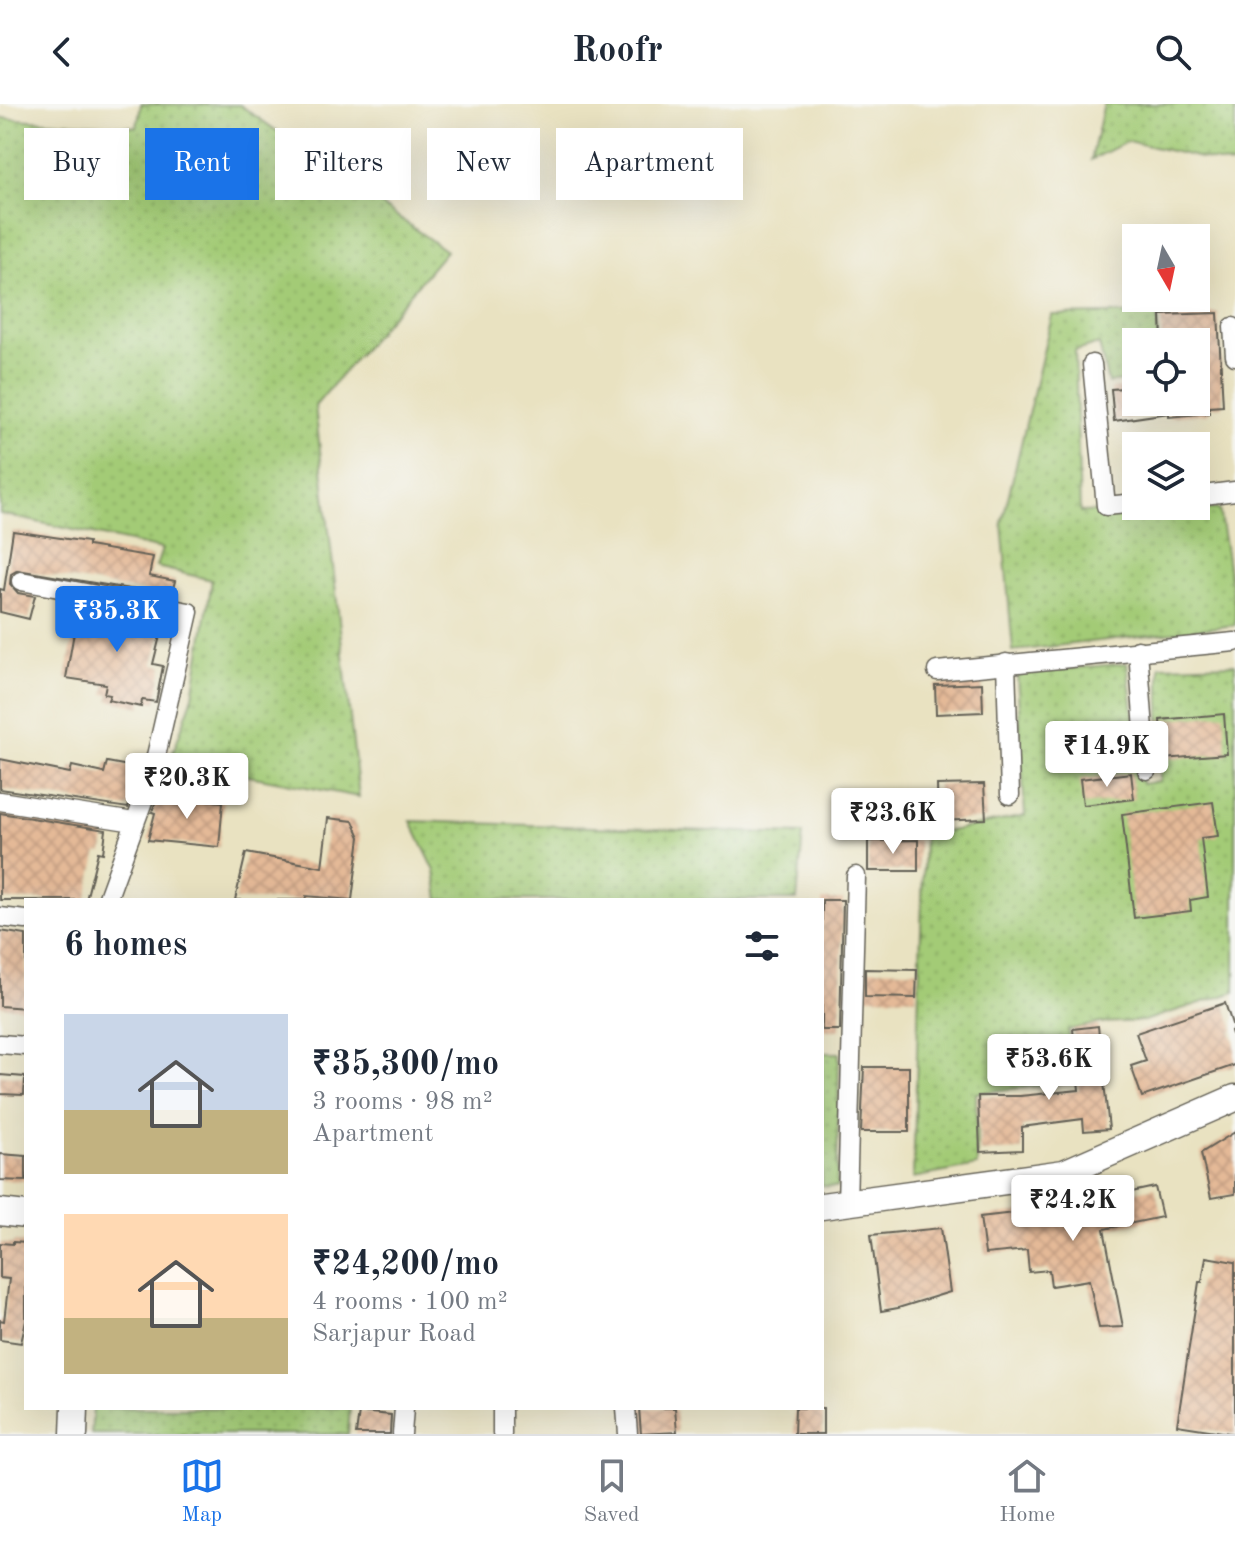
<!DOCTYPE html>
<html lang="en">
<head>
<meta charset="utf-8">
<style>
	:root { --surface:#fff; --page:#f6f6f7; --text:#1f2937; --muted:#747a83; --line:#e0e1e3; --accent:#1a73e8 }
	body { margin:0; font-family:"Old Standard TT",serif; background:var(--page); color:var(--text); height:100vh; display:flex; flex-direction:column; font-size:30px; white-space:nowrap }
	* { box-sizing:border-box; margin:0 }
	p { font-size:26px; color:var(--muted) }
	.icon { flex:none; width:44px; height:44px; fill:none; stroke:currentColor; stroke-width:2; stroke-linecap:round; stroke-linejoin:round }
	.map { position:relative; flex:1; overflow:hidden }
	.details { position:absolute; left:24px; top:794px; width:800px; height:512px; display:flex; flex-direction:column; background:var(--surface); border-radius:0px; box-shadow:0 8px 32px #0002 }
	.details>* { flex:none }
	.top-card { position:absolute; left:24px; top:24px; width:800px; height:72px; display:flex; gap:16px }
	.needle { width:52px; rotate:171deg }
	.fabs { position:absolute; left:1122px; top:120px; display:grid; gap:16px }
	.fabs a { display:grid; place-items:center; width:88px; height:88px; border-radius:0px; background:var(--surface); box-shadow:0 8px 32px #0002; font-size:40px }
	.price { position:absolute; translate:-50% -68px; padding:0 18px; border-radius:8px; background:#fff; color:#222; font-size:26px; line-height:52px; filter:drop-shadow(0 2px 4px #0008) }
	.price::after { content:''; position:absolute; left:50%; top:48px; width:24px; height:18px; margin-left:-12px; background:inherit; clip-path:polygon(0 0,100% 0,50% 100%) }
	.price.active { background:var(--accent); color:#fff }
	ul { padding:0; list-style:none }
	li { display:flex; align-items:center; gap:24px; height:200px; padding:0 40px }
	li span { display:grid; place-items:center; flex:none; width:224px; height:160px; border-radius:0px; color:#555 }
	li>.icon { margin-inline-start:auto }
	span .icon { width:96px; height:96px; fill:#fffc; stroke-width:1 }
	li b { font-size:34px }
	h2 { display:flex; justify-content:space-between; align-items:center; height:96px; padding:0 40px; font-size:34px }
	.tag { padding:0 28px; border-radius:0px; background:var(--surface); box-shadow:0 8px 32px #0002; font-size:28px; line-height:72px }
	.tag.active { background:var(--accent); color:#fff }
	header { display:flex; justify-content:space-between; align-items:center; height:104px; padding:0 40px; background:var(--surface); font-size:36px; font-weight:800 }
	.menu { display:flex; justify-content:space-around; align-items:center; height:112px; border-top:2px solid var(--line); background:var(--surface); font-size:22px; color:var(--muted) }
	.menu a { display:grid; justify-items:center; gap:4px }
	.menu .active { color:var(--accent) }
	.map>svg:first-child { display:block }
	.grass { fill:url(#grass-dots); stroke:#607449; stroke-width:2 }
	.building { fill:url(#building-cross-hatch) }
	.lines { fill:none; stroke-linecap:round; stroke-linejoin:round }
	.street-casing { stroke:#646156; stroke-width:21 }
	.secondary-casing { stroke:#646156; stroke-width:29 }
	.street { stroke:#fff; stroke-width:18 }
	.secondary { stroke:#fff; stroke-width:26 }
</style>
</head>
<body>
<header><svg class="icon" aria-label="back" viewBox="0 0 24 24"><path d="M15 5l-7 7 7 7"/></svg>Roofr<svg class="icon" aria-label="search" viewBox="0 0 24 24"><circle cx="10" cy="10" r="6"/><path d="M15 15l6 6"/></svg></header>
<div class="map">
<svg width="1235" height="1330" viewBox="0 0 1235 1330">
	<defs>
		<pattern id="grass-dots" width="8" height="8" patternUnits="userSpaceOnUse" patternTransform="scale(2)"><rect width="8" height="8" fill="#a3cb76"/><path d="M2 2h.1M6 6h.1" fill="none" stroke="#8cae66" stroke-width="1.8" stroke-linecap="round"/></pattern>
		<pattern id="building-cross-hatch" width="8" height="8" patternUnits="userSpaceOnUse" patternTransform="scale(2)"><rect width="8" height="8" fill="#e4b997"/><path d="M0 0l8 8M0 8l8-8" fill="none" stroke="#c39e82"/></pattern>
	</defs>
	<rect width="100%" height="100%" fill="#f6f6f2"/>
	<filter id="ink" filterUnits="userSpaceOnUse"><feTurbulence type="fractalNoise" baseFrequency=".0125" numOctaves="2"/><feDisplacementMap in="SourceGraphic" scale="16" xChannelSelector="R" yChannelSelector="G"/><feConvolveMatrix kernelMatrix="1 2 1 2 8 2 1 2 1" color-interpolation-filters="sRGB"/></filter>
	<filter id="wash" filterUnits="userSpaceOnUse"><feTurbulence type="fractalNoise" baseFrequency=".006" numOctaves="4" result="noise"/><feDisplacementMap in="SourceGraphic" scale="32" xChannelSelector="R" yChannelSelector="G"/><feGaussianBlur stdDeviation="1.8" result="paint"/><feColorMatrix in="noise" values="0 0 0 0 0 0 0 0 0 0 0 0 0 0 0 0 0 1.4 0 .05"/><feComposite in="paint" operator="in"/></filter>
	<g filter="url(#wash)">
		<rect width="100%" height="100%" fill="#e9e2c1"/>
		<!-- grass -->
		<g class="grass">
			<path d="M141,0L240,1L446,147L315,302L359,693L170,657L193,592L212,476L156,463L162,445L0,410V14L137,23Z"/>
			<path d="M1104,0H1235V62L1128,37L1091,56Z"/>
			<path d="M1157,209L1158,238H1136V275L1108,279L1099,240L1075,247L1080,408L1219,405L1235,505V521L1013,547L1002,419L1052,211Z"/>
			<path d="M1127,559L1142,680L1160,677V562L1235,560V888L1144,917L1100,919L1068,926L1071,978L976,989L977,1062L913,1074L924,732L1025,712L1017,570Z"/>
			<path d="M411,717L803,730L797,796H439L435,767Z"/>
			<path d="M822,949H839L837,1083L822,1082Z"/>
			<path d="M93,1304H350L348,1330H91Z"/>
		</g>
		<g id="blocks">
			<!-- building -->
			<g class="building">
				<path d="M1218,209L1223,302L1209,303V309L1169,313V309L1114,317L1111,285L1136,283V298H1196V238H1162L1161,211Z"/>
				<path d="M13,427L88,438V442L153,453L149,472L175,477L171,492L18,466L11,470L10,480L18,489L35,492L29,515L0,508V485L4,486Z"/>
				<path d="M79,500L164,516L153,560L163,562L156,598L142,596L141,603L108,596L110,591L104,590L106,580L66,574Z"/>
				<path d="M982,579L983,608L936,610L935,581Z"/>
				<path d="M1224,610L1227,650L1163,655L1160,616Z"/>
				<path d="M0,655L70,669L72,662L104,669L107,658L134,663L131,675L135,676L133,688L128,704L0,685Z"/>
				<path d="M1131,669L1134,695L1083,701L1080,675Z"/>
				<path d="M984,680L986,715L938,717L937,681Z"/>
				<path d="M158,691L223,698L219,743L148,736L155,709L152,708Z"/>
				<path d="M1213,698L1218,732L1201,734L1208,793L1190,796L1191,807L1134,814L1122,710Z"/>
				<path d="M0,709L106,726L103,749L98,748L86,796H0Z"/>
				<path d="M328,714L353,717L360,733L352,796L306,792L305,796H235L246,749L322,763Z"/>
				<path d="M918,736V767H868V737Z"/>
				<path d="M822,796H843L840,926H822Z"/>
				<path d="M0,827L26,831V904L0,902Z"/>
				<path d="M865,865L917,866L916,894L865,893Z"/>
				<path d="M1225,899L1234,926L1231,927L1235,941V961L1142,993L1131,962L1146,957L1136,929Z"/>
				<path d="M1098,922L1109,1025L1084,1027L1083,1015L1022,1023V1046L980,1048L978,992H1020L1079,986L1073,925Z"/>
				<path d="M864,963H909V1028H861Z"/>
				<path d="M0,971L25,973L24,991L0,990Z"/>
				<path d="M1235,1028V1090L1211,1094L1201,1049Z"/>
				<path d="M0,1050L26,1052V1077L0,1076Z"/>
				<path d="M1155,1083L1162,1113L1104,1125L1123,1223L1099,1224L1089,1176L1051,1182L1049,1166L1029,1168L1027,1146L985,1150L980,1113L1040,1106V1109L1062,1106L1100,1098L1099,1095Z"/>
				<path d="M941,1124L950,1188L898,1204L881,1207L871,1131Z"/>
				<path d="M13,1138L26,1139V1217L21,1239L0,1236V1216L4,1217L9,1175L0,1174V1139L13,1140Z"/>
				<path d="M1206,1153L1235,1158V1330L1177,1321L1199,1178H1202Z"/>
				<path d="M639,1304H675L677,1328L641,1330Z"/>
				<path d="M795,1304H823V1330H794Z"/>
				<path d="M359,1308L391,1311L390,1330H356Z"/>
			</g>
		</g>
	</g>
	<g filter="url(#ink)">
		<use href="#blocks" fill-opacity="0" stroke="#646156" stroke-width="2"/>
		<g class="lines">
			<defs>
				<g id="street">
					<path d="M1233,223L1235,252"/>
					<path d="M1092,260L1106,402L1136,399"/>
					<path d="M1196,392L1235,387"/>
					<path d="M21,477L189,508L150,678L107,796"/>
					<path d="M1138,546L1147,666"/>
					<path d="M1006,559L1010,691"/>
					<path d="M937,567L1235,538"/>
					<path d="M0,697L134,718"/>
					<path d="M0,813L26,816"/>
					<path d="M0,940L26,942"/>
					<path d="M847,1099L856,772"/>
					<path d="M502,1304V1330"/>
					<path d="M626,1304L628,1330"/>
					<path d="M402,1330L404,1304"/>
				</g>
				<g id="secondary">
					<path d="M822,1102L1064,1069L1235,994"/>
					<path d="M0,1108L26,1111"/>
					<path d="M74,1330L75,1304"/>
				</g>
			</defs>
			<!-- street casing -->
			<use href="#street" class="street-casing"/>
			<!-- secondary casing -->
			<use href="#secondary" class="secondary-casing"/>
			<!-- street -->
			<use href="#street" class="street"/>
			<!-- secondary -->
			<use href="#secondary" class="secondary"/>
		</g>
	</g>
</svg>
<div class="fabs">
<a><svg class="needle" viewBox="-14 -14 28 28"><path d="M0-13l5 13h-10z" fill="#e53935"/><path d="M0 13l5-13h-10z" fill="#747a83"/></svg></a>
<a><svg class="icon" aria-label="locate" viewBox="0 0 24 24"><circle cx="12" cy="12" r="6"/><path d="M12 2v4M12 18v4M2 12h4M18 12h4"/></svg></a>
<a><svg class="icon" aria-label="layers" viewBox="0 0 24 24"><path d="M12 4l9 5-9 5-9-5zM3 14l9 5 9-5"/></svg></a>
</div>
<b class="price active" style="left:117px;top:550px">₹35.3K</b>
<b class="price" style="left:1107px;top:685px">₹14.9K</b>
<b class="price" style="left:187px;top:717px">₹20.3K</b>
<b class="price" style="left:893px;top:752px">₹23.6K</b>
<b class="price" style="left:1049px;top:998px">₹53.6K</b>
<b class="price" style="left:1073px;top:1139px">₹24.2K</b>
<div class="top-card">
<a class="tag">Buy</a>
<a class="tag active">Rent</a>
<a class="tag">Filters</a>
<a class="tag">New</a>
<a class="tag">Apartment</a>
</div>
<section class="details">
<h2>6 homes<svg class="icon" aria-label="filters" viewBox="0 0 24 24"><path d="M4 7h16M4 17h16"/><circle cx="9" cy="7" r="2"/><circle cx="15" cy="17" r="2"/></svg></h2>
<ul>
<li><span style="background:linear-gradient(#c9d6e8 60%,#c2b280 0)"><svg class="icon" aria-label="home" viewBox="0 0 24 24"><path d="M3 11l9-7 9 7M6 9v11h12V9"/></svg></span><div><b>₹35,300/mo</b><p>3 rooms · 98 m²</p><p>Apartment</p></div></li>
<li><span style="background:linear-gradient(#ffd9b3 65%,#c2b280 0)"><svg class="icon" aria-label="home" viewBox="0 0 24 24"><path d="M3 11l9-7 9 7M6 9v11h12V9"/></svg></span><div><b>₹24,200/mo</b><p>4 rooms · 100 m²</p><p>Sarjapur Road</p></div></li>
</ul>
</section>
</div>
<nav class="menu">
<a class="active"><svg class="icon" aria-label="map" viewBox="0 0 24 24"><path d="M3 6l6-2 6 2 6-2v14l-6 2-6-2-6 2zM9 4v14M15 6v14"/></svg>Map</a>
<a><svg class="icon" aria-label="saved" viewBox="0 0 24 24"><path d="M7 4h10v16l-5-4-5 4z"/></svg>Saved</a>
<a><svg class="icon" aria-label="home" viewBox="0 0 24 24"><path d="M3 11l9-7 9 7M6 9v11h12V9"/></svg>Home</a>
</nav>
</body>
</html>
